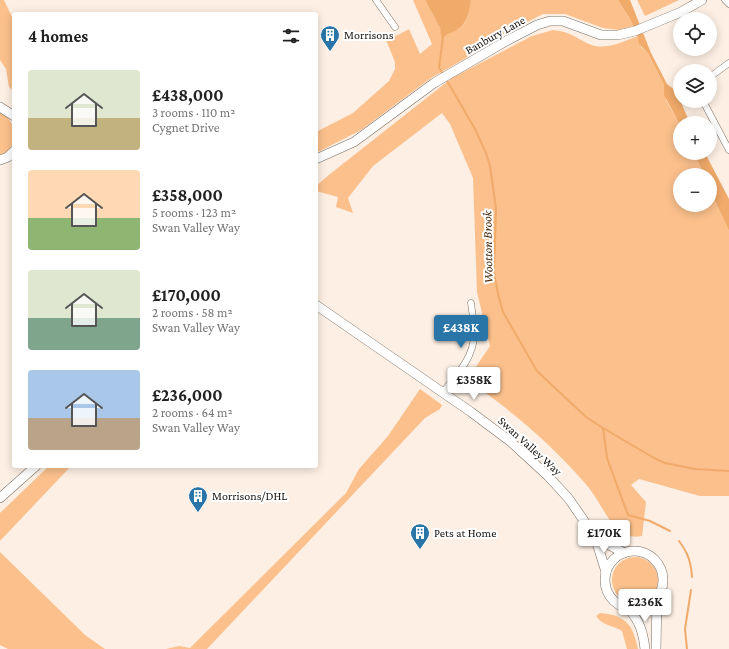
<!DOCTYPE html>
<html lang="en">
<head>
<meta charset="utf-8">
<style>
	:root { --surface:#fff; --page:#f2f2f2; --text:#222; --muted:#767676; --accent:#2975a8 }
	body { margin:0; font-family:"Crimson Pro",serif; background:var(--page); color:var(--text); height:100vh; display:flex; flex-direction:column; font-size:15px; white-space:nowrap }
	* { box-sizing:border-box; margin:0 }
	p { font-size:13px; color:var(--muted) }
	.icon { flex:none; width:22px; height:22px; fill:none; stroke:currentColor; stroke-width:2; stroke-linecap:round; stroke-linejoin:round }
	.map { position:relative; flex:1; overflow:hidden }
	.side { position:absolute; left:12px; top:12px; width:306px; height:456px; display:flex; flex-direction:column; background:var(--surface); border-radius:4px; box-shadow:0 2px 10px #0003 }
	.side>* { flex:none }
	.tools { position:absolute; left:673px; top:12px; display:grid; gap:8px }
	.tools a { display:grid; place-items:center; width:44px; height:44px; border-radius:50%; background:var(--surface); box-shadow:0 2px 10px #0003; font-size:20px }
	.price { position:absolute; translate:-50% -34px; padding:0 9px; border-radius:4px; background:#fff; color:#222; font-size:13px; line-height:26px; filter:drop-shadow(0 1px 2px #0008) }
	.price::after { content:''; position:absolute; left:50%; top:24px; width:12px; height:9px; margin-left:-6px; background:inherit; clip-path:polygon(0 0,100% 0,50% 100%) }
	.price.on { background:var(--accent); color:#fff }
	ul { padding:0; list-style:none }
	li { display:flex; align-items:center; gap:12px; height:100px; padding:0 16px }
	li span { display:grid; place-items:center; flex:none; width:112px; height:80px; border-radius:4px; color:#555 }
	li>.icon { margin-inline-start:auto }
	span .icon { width:48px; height:48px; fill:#fffc; stroke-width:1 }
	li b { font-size:17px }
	h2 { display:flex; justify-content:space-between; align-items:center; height:48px; padding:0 16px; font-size:17px }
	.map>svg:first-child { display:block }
	.green { fill:#fbc08c }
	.water { fill:#f0aa6a }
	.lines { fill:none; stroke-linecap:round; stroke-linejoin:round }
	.stream { stroke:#f0aa6a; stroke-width:2 }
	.street-casing { stroke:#796d63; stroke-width:7 }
	.secondary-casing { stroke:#796d63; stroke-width:10 }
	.street { stroke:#fff; stroke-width:6 }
	.secondary { stroke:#fff; stroke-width:9 }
	.labels { text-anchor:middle; stroke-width:4; stroke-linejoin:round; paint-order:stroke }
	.poi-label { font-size:12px; fill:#18130f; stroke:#fff; text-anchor:start }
	.street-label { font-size:12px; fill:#18130f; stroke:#fff }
	.water-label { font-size:13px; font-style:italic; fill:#492d11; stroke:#fff }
</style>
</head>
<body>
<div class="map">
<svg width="729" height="649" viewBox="0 0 729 649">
	<rect width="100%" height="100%" fill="#fdefe3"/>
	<!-- green -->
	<g class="green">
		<path d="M0,0H4L14,21V91L9,87L6,69L0,60Z"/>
		<path d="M413,0H425L440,28L443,39C451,29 453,33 461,27C468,21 470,8 471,0H618L634,26L619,30L603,28L565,14H543L476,48L466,58L431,78L361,130L316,153V132L353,113L389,81L395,69V62L386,40L391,32L396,36L409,29L420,54L432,44Z"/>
		<path d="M637,0H679L645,16Z"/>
		<path d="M553,30C571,32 574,37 589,44C605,51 622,42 638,36L641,47L648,53L664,85L666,100L680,125V153H694L704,175H680V205H710V190L729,231V496H700L639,479L631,485L646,502L642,536C633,538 624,536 617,529C604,515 597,496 584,482C550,443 510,409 467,380L490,346L477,292L473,178L450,124L442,113L373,166L348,198L353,213L336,207L338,197L316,191V186L330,174L452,78L532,36Z"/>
		<path d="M0,112C18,121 21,148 0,155Z"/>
		<path d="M420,389L442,405L440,409L425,418L207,649H166L179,646L190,648L346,493L359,469L388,436Z"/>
		<path d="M49,466H71L0,541V513Z"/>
		<path d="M0,552L85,635L105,649H8L0,645Z"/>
		<circle cx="635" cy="580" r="23"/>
		<path d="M600,613C626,615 633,625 638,649H627L622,631C612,625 603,626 596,616Z"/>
	</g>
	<!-- water -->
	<g class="water">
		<path d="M425,0H471C470,10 467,24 458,29C450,35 450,30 442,40L440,28Z"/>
		<path d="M618,0H630L651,53L667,84L676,91L690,123H680V125L664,95V85L648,53L639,44C638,28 626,14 618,0Z"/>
		<path d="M694,153H705L729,199V231L710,190V175H704Z"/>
	</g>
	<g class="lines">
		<!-- stream -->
		<g class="stream">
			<path d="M443,37L439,68L443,74"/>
			<path d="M446,79L475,129L486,153L490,166L496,209L494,273L499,298L503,312L537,371L586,417L603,428L654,458L665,463L695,469L729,471"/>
			<path d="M603,428L607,458L628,515L650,521L670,531"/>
			<path d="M679,541C688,553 691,562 692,577"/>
			<path d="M687,649L685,629L691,590"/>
		</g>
		<defs>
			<g id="street">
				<path d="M376,0L395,27"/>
				<path d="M725,0L729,4"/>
				<path d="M710,77L729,63"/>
				<path d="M703,101L729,150"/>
				<path d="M461,321L473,320"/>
				<path d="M443,392C456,376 474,357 474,335C475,324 472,313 471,303"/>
			</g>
			<g id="secondary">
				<path d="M0,107L14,116"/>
				<path d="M316,159L354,142L434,83L508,40L537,25L550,21H563L601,35H618L635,31L681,12L702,0"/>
				<path d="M0,160L8,157L14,151"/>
				<path d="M316,305L471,412L511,442L548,476L569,499L595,537L606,572"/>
				<path d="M0,498L36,466"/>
				<path d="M595,537L624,553"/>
				<circle cx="634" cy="580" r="29"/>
				<path d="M629,609C640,622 643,632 645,649"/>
				<path d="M656,649L657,597"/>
			</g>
		</defs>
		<!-- street casing -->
		<use href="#street" class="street-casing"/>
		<!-- secondary casing -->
		<use href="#secondary" class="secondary-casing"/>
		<!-- street -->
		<use href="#street" class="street"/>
		<!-- secondary -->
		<use href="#secondary" class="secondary"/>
	</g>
	<!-- icons -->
	<defs>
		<symbol id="building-pin" viewBox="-11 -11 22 30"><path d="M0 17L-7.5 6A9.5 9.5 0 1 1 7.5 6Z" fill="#2975a8" stroke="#fff"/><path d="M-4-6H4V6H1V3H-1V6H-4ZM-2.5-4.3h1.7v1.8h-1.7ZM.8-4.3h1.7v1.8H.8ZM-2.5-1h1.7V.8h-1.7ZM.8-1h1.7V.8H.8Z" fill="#fff"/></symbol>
	</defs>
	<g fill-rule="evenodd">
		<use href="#building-pin" x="319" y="24" width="22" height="30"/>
		<use href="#building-pin" x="187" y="485" width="22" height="30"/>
		<use href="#building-pin" x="409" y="522" width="22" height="30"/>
	</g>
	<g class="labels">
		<!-- poi labels -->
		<g class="poi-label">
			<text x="344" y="39">Morrisons</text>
			<text x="212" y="500">Morrisons/DHL</text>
			<text x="434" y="537">Pets at Home</text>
		</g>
		<!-- street labels -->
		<g class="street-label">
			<text transform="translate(495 35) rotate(-29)" y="4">Banbury Lane</text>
			<text transform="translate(530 446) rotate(42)" y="4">Swan Valley Way</text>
		</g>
		<!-- water labels -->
		<g class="water-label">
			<text transform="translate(487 247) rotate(-91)" y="5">Wootton Brook</text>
		</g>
	</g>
</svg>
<div class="tools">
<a><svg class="icon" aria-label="locate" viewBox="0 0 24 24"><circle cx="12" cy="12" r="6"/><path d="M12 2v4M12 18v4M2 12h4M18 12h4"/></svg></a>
<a><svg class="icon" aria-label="layers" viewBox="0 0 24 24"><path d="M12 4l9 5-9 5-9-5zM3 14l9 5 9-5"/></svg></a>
<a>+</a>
<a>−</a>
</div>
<b class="price on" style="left:461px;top:349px">£438K</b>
<b class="price" style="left:474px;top:401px">£358K</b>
<b class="price" style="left:604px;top:554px">£170K</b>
<b class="price" style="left:645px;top:623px">£236K</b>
<section class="side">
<h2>4 homes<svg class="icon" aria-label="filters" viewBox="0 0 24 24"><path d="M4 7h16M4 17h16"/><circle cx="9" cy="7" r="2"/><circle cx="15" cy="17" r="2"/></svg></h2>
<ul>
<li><span style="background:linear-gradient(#dfe7d0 60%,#c2b280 0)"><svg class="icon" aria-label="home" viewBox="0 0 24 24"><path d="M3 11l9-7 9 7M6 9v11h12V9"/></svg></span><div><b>£438,000</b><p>3 rooms · 110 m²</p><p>Cygnet Drive</p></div></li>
<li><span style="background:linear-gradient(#ffd9b3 60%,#8fb573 0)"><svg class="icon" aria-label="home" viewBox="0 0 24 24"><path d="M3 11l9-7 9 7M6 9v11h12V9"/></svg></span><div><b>£358,000</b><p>5 rooms · 123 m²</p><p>Swan Valley Way</p></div></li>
<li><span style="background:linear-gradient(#dfe7d0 60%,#7fa58c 0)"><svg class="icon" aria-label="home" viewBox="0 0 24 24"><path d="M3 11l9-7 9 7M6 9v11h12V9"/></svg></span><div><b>£170,000</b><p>2 rooms · 58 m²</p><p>Swan Valley Way</p></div></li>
<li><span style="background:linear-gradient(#a9c7e8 60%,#b9a48a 0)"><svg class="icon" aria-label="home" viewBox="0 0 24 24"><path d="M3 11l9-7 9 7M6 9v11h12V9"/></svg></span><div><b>£236,000</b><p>2 rooms · 64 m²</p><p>Swan Valley Way</p></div></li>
</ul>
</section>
</div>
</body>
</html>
